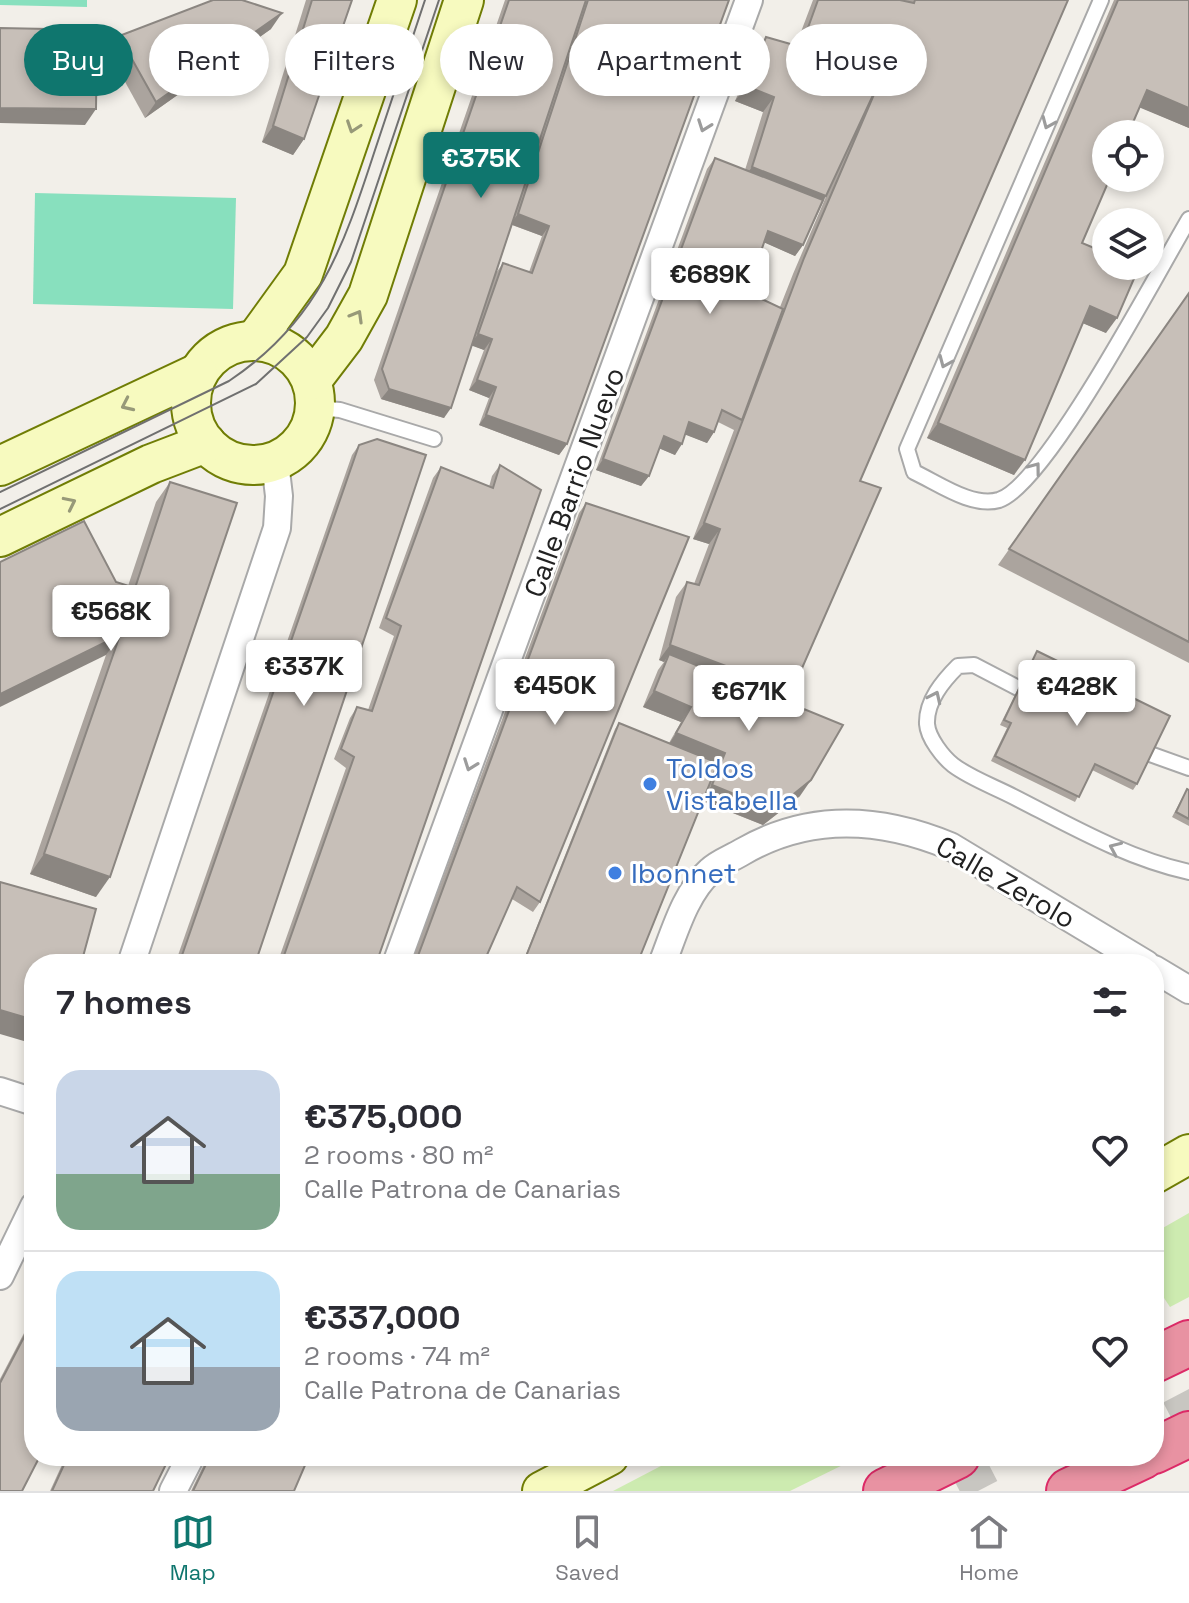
<!DOCTYPE html>
<html lang="en">
<head>
<meta charset="utf-8">
<style>
	:root { --surface:#fff; --page:#f7f7f7; --text:#2b2b33; --muted:#7c7c81; --line:#e1e1e2; --accent:#0f766e }
	body { margin:0; font-family:"Space Grotesk",sans-serif; background:var(--page); color:var(--text); height:100vh; display:flex; flex-direction:column; font-size:30px; white-space:nowrap }
	* { box-sizing:border-box; margin:0 }
	p { font-size:26px; color:var(--muted) }
	.icon { flex:none; width:44px; height:44px; fill:none; stroke:currentColor; stroke-width:2; stroke-linecap:round; stroke-linejoin:round }
	.map { position:relative; flex:1; overflow:hidden }
	.drawer { position:absolute; left:24px; top:954px; width:1140px; height:512px; display:flex; flex-direction:column; background:var(--surface); border-radius:32px; box-shadow:0 4px 12px #0003 }
	.drawer>* { flex:none }
	.guide { position:absolute; left:24px; top:24px; width:1142px; height:72px; display:flex; gap:16px }
	.controls { position:absolute; left:1092px; top:120px; display:grid; gap:16px }
	.controls a { display:grid; place-items:center; width:72px; height:72px; border-radius:50%; background:var(--surface); box-shadow:0 4px 12px #0003; font-size:40px }
	.price { position:absolute; translate:-50% -68px; padding:0 18px; border-radius:8px; background:#fff; color:#222; font-size:26px; line-height:52px; filter:drop-shadow(0 2px 4px #0008) }
	.price::after { content:''; position:absolute; left:50%; top:48px; width:24px; height:18px; margin-left:-12px; background:inherit; clip-path:polygon(0 0,100% 0,50% 100%) }
	.price.on { background:var(--accent); color:#fff }
	ul { padding:0; list-style:none }
	li { display:flex; align-items:center; gap:24px; height:200px; padding:0 32px }
	li+li { border-top:2px solid var(--line) }
	li span { display:grid; place-items:center; flex:none; width:224px; height:160px; border-radius:24px; color:#555 }
	li>.icon { margin-inline-start:auto }
	span .icon { width:96px; height:96px; fill:#fffc; stroke-width:1 }
	li b { font-size:34px }
	h2 { display:flex; justify-content:space-between; align-items:center; height:96px; padding:0 32px; font-size:34px }
	.pill { padding:0 28px; border-radius:36px; background:var(--surface); box-shadow:0 4px 12px #0003; font-size:28px; line-height:72px }
	.pill.on { background:var(--accent); color:#fff }
	.dock { display:flex; justify-content:space-around; align-items:center; height:112px; border-top:2px solid var(--line); background:var(--surface); font-size:22px; color:var(--muted) }
	.dock a { display:grid; justify-items:center; gap:4px }
	.dock .on { color:var(--accent) }
	.map>svg:first-child { display:block }
	.grass { fill:#cdebb0 }
	.pitch { fill:#88e0be }
	.lines { fill:none; stroke-linecap:round; stroke-linejoin:round }
	.secondary-tunnel { stroke:#c8c6c1; stroke-width:38; stroke-dasharray:38 19; stroke-linecap:butt }
	.lane-casing { stroke:#a9a9a9; stroke-width:18 }
	.street-casing { stroke:#a9a9a9; stroke-width:30 }
	.secondary-casing { stroke:#707d05; stroke-width:42 }
	.highway-casing { stroke:#dc2a67; stroke-width:48 }
	.lane { stroke:#fff; stroke-width:14 }
	.street { stroke:#fff; stroke-width:26 }
	.secondary { stroke:#f7fabf; stroke-width:38 }
	.highway { stroke:#e892a2; stroke-width:44 }
	.tram { stroke:#707070; stroke-width:2 }
	.wall { fill:#aba49e; fill-rule:evenodd }
	.shaded-wall { fill:#8b8681 }
	.building { fill:#c7bfb8; stroke:#8b8681; stroke-width:2 }
	.oneway { stroke:#9c9c9c }
	.oneway2 { stroke:#979978 }
	.shop-dot { fill:#3f7fe0; stroke:#fff; stroke-width:3 }
	.labels { text-anchor:middle; stroke-width:6; stroke-linejoin:round; paint-order:stroke }
	.street-label { font-size:28px; fill:#222; stroke:#fff }
	.shop-label { font-size:28px; fill:#366cbe; stroke:#fff; text-anchor:start }
</style>
</head>
<body>
<div class="map">
<svg width="1189" height="1491" viewBox="0 0 1189 1491">
	<rect width="100%" height="100%" fill="#f2efe9"/>
	<!-- grass -->
	<g class="grass">
		<path d="M1189,1213V1297L1170,1307L1154,1283V1233Z"/>
		<path d="M680,1456H861L790,1491H613Z"/>
	</g>
	<!-- pitch -->
	<g class="pitch">
		<path d="M0,0H87V7L0,5Z"/>
		<path d="M35,193L236,198L233,309L33,304Z"/>
	</g>
	<g class="lines">
		<!-- secondary-tunnel -->
		<g class="secondary-tunnel">
			<path d="M1154,1343L1189,1411"/>
			<path d="M963,1456L981,1491"/>
		</g>
		<defs>
			<g id="lane">
				<path d="M1101,0L907,449L914,472C938,483 972,508 999,500C1047,484 1158,271 1189,219"/>
				<path d="M315,408L340,410L434,439"/>
				<path d="M1018,688L974,665L958,666C943,681 926,701 927,724C928,738 943,757 953,765C970,778 995,787 1014,797C1071,826 1126,858 1189,872"/>
				<path d="M1150,754L1189,768"/>
			</g>
			<g id="street">
				<path d="M131,964L277,528L279,496L275,462"/>
				<path d="M396,964L749,0"/>
				<path d="M662,964C674,934 685,893 710,871C718,863 732,858 742,852C809,813 880,817 950,846L1146,964"/>
				<path d="M1154,969L1189,990"/>
				<path d="M0,1091L34,1102"/>
				<path d="M0,1276L34,1206"/>
				<path d="M173,1491L191,1456"/>
			</g>
			<g id="secondary">
				<path d="M256,339L303,274L397,0"/>
				<circle cx="253" cy="403" r="62"/>
				<path d="M312,380L344,338L368,295L464,0"/>
				<path d="M0,466L198,373"/>
				<path d="M0,537L151,464L206,443"/>
				<path d="M1154,1174L1189,1154"/>
				<path d="M542,1491L609,1456"/>
			</g>
			<g id="highway">
				<path d="M1154,1360L1189,1343"/>
				<path d="M1154,1451L1189,1434"/>
				<path d="M886,1491L957,1456"/>
				<path d="M1069,1491L1143,1456"/>
			</g>
		</defs>
		<!-- lane casing -->
		<use href="#lane" class="lane-casing"/>
		<!-- street casing -->
		<use href="#street" class="street-casing"/>
		<!-- secondary casing -->
		<use href="#secondary" class="secondary-casing"/>
		<!-- highway casing -->
		<use href="#highway" class="highway-casing"/>
		<!-- lane -->
		<use href="#lane" class="lane"/>
		<!-- street -->
		<use href="#street" class="street"/>
		<!-- secondary -->
		<use href="#secondary" class="secondary"/>
		<!-- highway -->
		<use href="#highway" class="highway"/>
		<!-- tram -->
		<g class="tram">
			<path d="M0,492L229,381C319,321 343,248 375,150C392,100 408,50 425,0"/>
			<path d="M0,509L256,384L307,337L328,308L351,262L439,0"/>
		</g>
	</g>
	<!-- wall -->
	<g class="wall">
		<path d="M306,0H352L304,139L293,155L262,142Z"/>
		<path d="M505,0H729L567,444L559,455L479,425L489,398L469,390L484,350L472,345L444,418L381,399L374,380ZM512,225L542,236L529,272L503,263L496,273Z"/>
		<path d="M813,0H1068L860,481L792,691L785,701L800,796L763,825L702,801L637,964H522L615,729L619,723L669,743L681,722L643,707L658,670L664,662L659,660L676,597L687,582L694,584L709,544L693,539L734,430L718,422L714,432L707,443L685,434L675,455L659,448L649,476L641,486L596,470L707,169L715,158L745,170L763,112L735,101L756,52L766,37L796,45ZM828,192L793,274L780,307L747,292L764,242L795,256L803,245Z"/>
		<path d="M1114,0H1189V128L1140,107L1082,243L1106,333L1083,323L1014,475L927,438Z"/>
		<path d="M271,29L145,118L108,51L119,36Z"/>
		<path d="M1189,293V663L998,565Z"/>
		<path d="M359,445L255,964H175L352,455Z"/>
		<path d="M500,465L376,964H277L346,768L334,759L350,718L357,707L368,710L394,636L379,628L433,478L441,467L489,487L492,476Z"/>
		<path d="M170,482L96,897L30,874L106,655L116,582L128,586L156,502Z"/>
		<path d="M586,503L540,902L533,912L512,899L483,964H411L579,513Z"/>
		<path d="M1037,651L1137,784L1133,790L1092,770L1075,802L991,761L1007,728L1000,725Z"/>
		<path d="M1187,789L1189,790V826L1172,817Z"/>
		<path d="M34,1314V1456L0,1491V1379Z"/>
		<path d="M66,1456H170L153,1491H50Z"/>
		<path d="M208,1456H309L294,1491H191Z"/>
	</g>
	<!-- shaded-wall -->
	<g class="shaded-wall">
		<path d="M282,13L271,29L145,118L156,102Z"/>
		<path d="M746,86L774,97L763,112L735,101Z"/>
		<path d="M1147,90L1189,108V128L1136,106Z"/>
		<path d="M0,108L96,109L85,125L0,123Z"/>
		<path d="M273,126L304,139L293,155L262,142Z"/>
		<path d="M752,167L826,196L816,211L741,182Z"/>
		<path d="M518,214L549,226L542,236L510,224Z"/>
		<path d="M768,231L803,245L795,256L761,241Z"/>
		<path d="M1090,306L1117,318L1106,333L1080,322Z"/>
		<path d="M478,334L492,339L484,350L470,345Z"/>
		<path d="M477,380L496,387L489,398L469,390Z"/>
		<path d="M389,389L451,408L444,418L381,399Z"/>
		<path d="M486,415L567,444L559,455L479,425Z"/>
		<path d="M689,422L714,432L707,443L681,433Z"/>
		<path d="M938,423L1025,460L1014,475L927,438Z"/>
		<path d="M664,436L682,444L675,455L656,447Z"/>
		<path d="M603,459L649,476L641,486L596,470Z"/>
		<path d="M704,523L720,529L709,544L693,539Z"/>
		<path d="M120,635L106,655L0,707V694Z"/>
		<path d="M670,645L792,691L782,706L669,654L664,662L659,660Z"/>
		<path d="M654,691L691,707L681,722L643,707Z"/>
		<path d="M676,733L725,753L714,768L666,749Z"/>
		<path d="M811,780L800,796L763,825L701,800L712,785Z"/>
		<path d="M44,854L110,877L96,897L30,874Z"/>
		<path d="M0,1010L34,1020V1044L0,1034Z"/>
	</g>
	<!-- building -->
	<g class="building">
		<path d="M213,0H242L282,13L156,102L119,36Z"/>
		<path d="M312,0H352L304,139L273,126Z"/>
		<path d="M509,0H586L451,408L389,389L382,369Z"/>
		<path d="M588,0H729L567,444L486,415L496,387L477,380L492,339L478,334L503,263L532,273L549,226L518,214Z"/>
		<path d="M818,0H900L914,3L915,0H1068L860,481L881,488L792,691L670,645L687,582L699,585L720,529L704,523L804,258L881,78L826,196L752,167L774,97L746,86L766,37L801,47Z"/>
		<path d="M1118,0H1189V108L1147,90L1128,134H1106V178H1110L1082,243L1106,253V266H1136L1139,267L1117,318L1090,306L1025,460L938,423Z"/>
		<path d="M0,28L97,30L96,109L0,108Z"/>
		<path d="M715,158L823,200L803,245L768,231L747,292L783,309L742,420L722,410L714,432L689,422L682,444L664,436L649,476L603,459Z"/>
		<path d="M1189,293V642L1009,549Z"/>
		<path d="M377,439L426,455L255,964H179L359,445Z"/>
		<path d="M500,465L541,490L376,964H281L354,757L341,749L357,707L372,711L401,626L386,618L441,467L493,488Z"/>
		<path d="M170,482L237,503L110,877L44,854L120,635L0,694V562L84,521L116,582L135,588Z"/>
		<path d="M586,503L689,537L540,902L517,887L483,964H415Z"/>
		<path d="M1037,651L1170,716L1137,784L1095,764L1079,797L995,756L1011,723L1004,720Z"/>
		<path d="M669,654L843,725L811,780L774,810L712,785L725,753L676,733L691,707L654,691Z"/>
		<path d="M619,723L718,763L637,964H523Z"/>
		<path d="M1187,789L1189,790V819L1176,812Z"/>
		<path d="M0,882L96,909L81,964H34V1020L0,1010Z"/>
		<path d="M34,1318V1456H40L22,1491H0V1383Z"/>
		<path d="M68,1456H170L153,1491H52Z"/>
		<path d="M210,1456H309L294,1491H193Z"/>
	</g>
	<!-- one-way arrows -->
	<defs><path id="oneway-chevron" d="M-2-3.5L2.5 0L-2 3.5" fill="none" stroke-width="1.6" stroke-linecap="round" stroke-linejoin="round" transform="scale(2)"/></defs>
	<g class="oneway">
		<use href="#oneway-chevron" transform="translate(1048 123) rotate(113)"/>
		<use href="#oneway-chevron" transform="translate(704 126) rotate(110)"/>
		<use href="#oneway-chevron" transform="translate(945 362) rotate(113)"/>
		<use href="#oneway-chevron" transform="translate(1035 468) rotate(-53)"/>
		<use href="#oneway-chevron" transform="translate(935 697) rotate(-65)"/>
		<use href="#oneway-chevron" transform="translate(470 765) rotate(110)"/>
		<use href="#oneway-chevron" transform="translate(1115 848) rotate(-156)"/>
	</g>
	<g class="oneway2">
		<use href="#oneway-chevron" transform="translate(353 127) rotate(109)"/>
		<use href="#oneway-chevron" transform="translate(357 316) rotate(-60)"/>
		<use href="#oneway-chevron" transform="translate(127 405) rotate(155)"/>
		<use href="#oneway-chevron" transform="translate(70 503) rotate(-26)"/>
	</g>
	<!-- markers -->
	<g class="shop-dot">
		<circle cx="650" cy="784" r="8"/>
		<circle cx="615" cy="873" r="8"/>
	</g>
	<g class="labels">
		<!-- street labels -->
		<g class="street-label">
			<text transform="translate(574 482) rotate(-70)" y="10">Calle Barrio Nuevo</text>
			<text transform="translate(1006 882) rotate(30)" y="10">Calle Zerolo</text>
		</g>
		<!-- shop labels -->
		<g class="shop-label">
			<text x="666" y="778">Toldos<tspan x="666" dy="32">Vistabella</tspan></text>
			<text x="631" y="883">Ibonnet</text>
		</g>
	</g>
</svg>
<div class="controls">
<a><svg class="icon" aria-label="locate" viewBox="0 0 24 24"><circle cx="12" cy="12" r="6"/><path d="M12 2v4M12 18v4M2 12h4M18 12h4"/></svg></a>
<a><svg class="icon" aria-label="layers" viewBox="0 0 24 24"><path d="M12 4l9 5-9 5-9-5zM3 14l9 5 9-5"/></svg></a>
</div>
<b class="price on" style="left:481px;top:200px">€375K</b>
<b class="price" style="left:710px;top:316px">€689K</b>
<b class="price" style="left:111px;top:653px">€568K</b>
<b class="price" style="left:304px;top:708px">€337K</b>
<b class="price" style="left:555px;top:727px">€450K</b>
<b class="price" style="left:1077px;top:728px">€428K</b>
<b class="price" style="left:749px;top:733px">€671K</b>
<div class="guide">
<a class="pill on">Buy</a>
<a class="pill">Rent</a>
<a class="pill">Filters</a>
<a class="pill">New</a>
<a class="pill">Apartment</a>
<a class="pill">House</a>
</div>
<section class="drawer">
<h2>7 homes<svg class="icon" aria-label="filters" viewBox="0 0 24 24"><path d="M4 7h16M4 17h16"/><circle cx="9" cy="7" r="2"/><circle cx="15" cy="17" r="2"/></svg></h2>
<ul>
<li><span style="background:linear-gradient(#c9d6e8 65%,#7fa58c 0)"><svg class="icon" aria-label="home" viewBox="0 0 24 24"><path d="M3 11l9-7 9 7M6 9v11h12V9"/></svg></span><div><b>€375,000</b><p>2 rooms · 80 m²</p><p>Calle Patrona de Canarias</p></div><svg class="icon" aria-label="heart" viewBox="0 0 24 24"><path d="M12 20l-8-8c-3-5 5-10 8-4 3-6 11-1 8 4z"/></svg></li>
<li><span style="background:linear-gradient(#bfe0f5 60%,#9aa5b1 0)"><svg class="icon" aria-label="home" viewBox="0 0 24 24"><path d="M3 11l9-7 9 7M6 9v11h12V9"/></svg></span><div><b>€337,000</b><p>2 rooms · 74 m²</p><p>Calle Patrona de Canarias</p></div><svg class="icon" aria-label="heart" viewBox="0 0 24 24"><path d="M12 20l-8-8c-3-5 5-10 8-4 3-6 11-1 8 4z"/></svg></li>
</ul>
</section>
</div>
<nav class="dock">
<a class="on"><svg class="icon" aria-label="map" viewBox="0 0 24 24"><path d="M3 6l6-2 6 2 6-2v14l-6 2-6-2-6 2zM9 4v14M15 6v14"/></svg>Map</a>
<a><svg class="icon" aria-label="saved" viewBox="0 0 24 24"><path d="M7 4h10v16l-5-4-5 4z"/></svg>Saved</a>
<a><svg class="icon" aria-label="home" viewBox="0 0 24 24"><path d="M3 11l9-7 9 7M6 9v11h12V9"/></svg>Home</a>
</nav>
</body>
</html>
